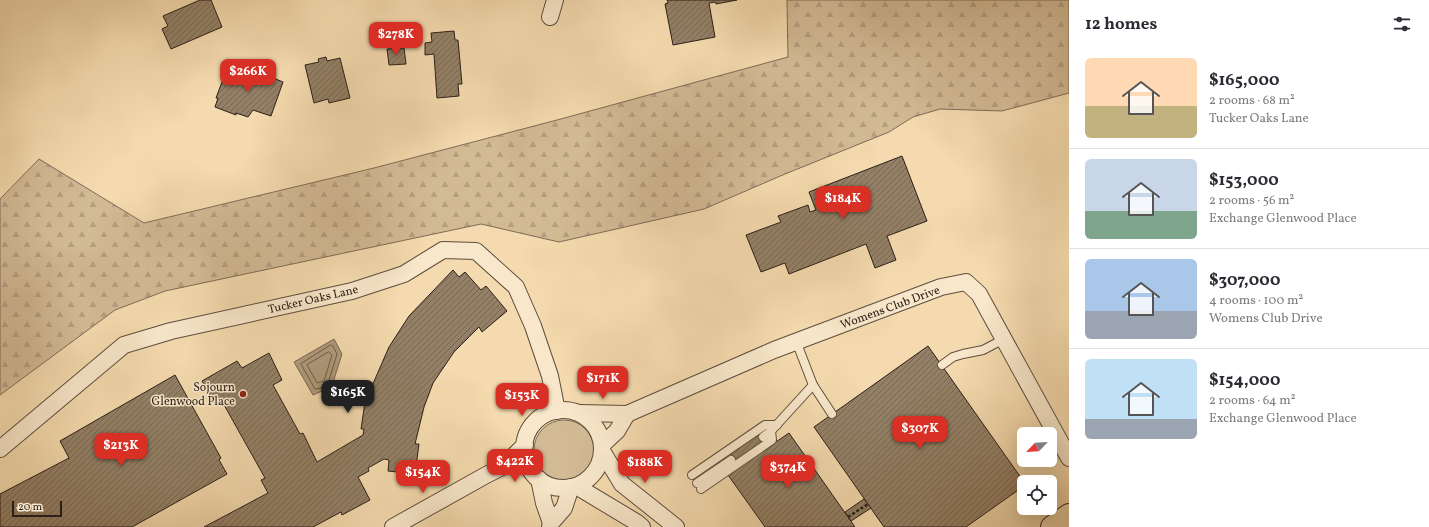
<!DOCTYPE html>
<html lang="en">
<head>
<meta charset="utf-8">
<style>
	:root { --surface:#fff; --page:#f2f2f3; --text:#2b2b33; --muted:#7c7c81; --line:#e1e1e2; --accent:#d93025 }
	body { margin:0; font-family:Vollkorn,serif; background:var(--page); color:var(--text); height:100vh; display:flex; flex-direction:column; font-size:15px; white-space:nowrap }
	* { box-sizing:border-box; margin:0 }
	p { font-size:13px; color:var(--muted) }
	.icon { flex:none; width:22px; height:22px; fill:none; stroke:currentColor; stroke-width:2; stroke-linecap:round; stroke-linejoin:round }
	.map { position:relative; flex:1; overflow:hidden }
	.drawer { display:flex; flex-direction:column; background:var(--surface); width:360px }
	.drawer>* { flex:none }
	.needle { width:26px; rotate:245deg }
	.buttons { position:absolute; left:1017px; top:427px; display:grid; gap:8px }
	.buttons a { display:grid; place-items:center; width:40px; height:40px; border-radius:6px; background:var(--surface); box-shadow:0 4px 16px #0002; font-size:20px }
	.scale { position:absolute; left:12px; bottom:10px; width:50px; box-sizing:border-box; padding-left:4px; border:2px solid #2a1f19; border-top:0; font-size:11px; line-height:14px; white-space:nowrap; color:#2a1f19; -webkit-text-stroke:3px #f8e7ca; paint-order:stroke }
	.price { position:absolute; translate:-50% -34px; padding:0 9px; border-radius:8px; background:var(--accent); color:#fff; font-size:13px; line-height:26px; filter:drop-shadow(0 1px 2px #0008) }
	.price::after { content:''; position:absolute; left:50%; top:24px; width:12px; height:9px; margin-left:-6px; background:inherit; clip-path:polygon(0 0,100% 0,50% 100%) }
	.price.on { background:#222; color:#fff }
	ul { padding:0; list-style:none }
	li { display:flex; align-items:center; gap:12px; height:100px; padding:0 16px }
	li+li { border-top:1px solid var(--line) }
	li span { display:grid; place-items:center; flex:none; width:112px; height:80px; border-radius:6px; color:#555 }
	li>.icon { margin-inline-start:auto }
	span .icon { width:48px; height:48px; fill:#fffc; stroke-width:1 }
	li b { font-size:17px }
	h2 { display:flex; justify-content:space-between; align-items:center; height:48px; padding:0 16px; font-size:17px }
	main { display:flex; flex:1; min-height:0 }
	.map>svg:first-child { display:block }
	.green { fill:#d2ba95; stroke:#7e6c57 }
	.forest { fill:url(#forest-firs); stroke:#7e6c57 }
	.water { fill:#af9a7b; stroke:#7a6954 }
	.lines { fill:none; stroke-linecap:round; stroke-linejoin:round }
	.shore { stroke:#6c5c4a; stroke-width:1 }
	.building { fill:url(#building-hatch); stroke:#2a1f19 }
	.service-casing { stroke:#5c4e3e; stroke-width:10 }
	.minor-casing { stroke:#5c4e3e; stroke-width:18 }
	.primary-casing { stroke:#2a1f19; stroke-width:24 }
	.path { stroke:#2a1f19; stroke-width:2.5; stroke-dasharray:3 2; stroke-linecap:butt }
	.service { stroke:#f8e7ca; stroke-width:8 }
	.minor { stroke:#f8e7ca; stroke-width:16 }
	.primary { stroke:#f4daae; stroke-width:22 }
	.poi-dot { fill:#8f2418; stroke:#f8e7ca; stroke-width:1.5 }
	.labels { text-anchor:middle; stroke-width:3; stroke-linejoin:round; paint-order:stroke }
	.street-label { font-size:12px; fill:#2a1f19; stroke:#f8e7ca }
	.poi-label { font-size:12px; fill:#2a1f19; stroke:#f8e7ca; text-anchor:end }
</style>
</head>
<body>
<main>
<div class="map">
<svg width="1069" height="527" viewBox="0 0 1069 527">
	<defs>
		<pattern id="forest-firs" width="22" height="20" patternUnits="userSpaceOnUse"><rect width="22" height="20" fill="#d2ba95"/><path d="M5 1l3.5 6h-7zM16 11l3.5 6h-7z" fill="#b49f80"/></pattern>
		<pattern id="building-hatch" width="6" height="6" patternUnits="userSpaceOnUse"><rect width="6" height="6" fill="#938066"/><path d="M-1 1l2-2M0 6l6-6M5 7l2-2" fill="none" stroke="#786853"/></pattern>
	</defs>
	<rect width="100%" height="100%" fill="#f4daae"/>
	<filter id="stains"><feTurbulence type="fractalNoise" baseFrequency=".005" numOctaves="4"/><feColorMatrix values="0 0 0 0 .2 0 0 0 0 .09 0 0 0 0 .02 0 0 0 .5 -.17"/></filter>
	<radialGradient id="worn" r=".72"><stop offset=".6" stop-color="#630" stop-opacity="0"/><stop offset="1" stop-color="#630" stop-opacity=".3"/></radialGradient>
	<!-- green -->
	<circle class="green" cx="564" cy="450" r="30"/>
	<!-- forest -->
	<path class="forest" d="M787,0H1069V93L1002,111L940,109L913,117L889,132L785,174L704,209L559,242L481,224L165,291L115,310L0,395V199L39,159L144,223L374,168L557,120L788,57Z"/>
	<!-- water -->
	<path class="water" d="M334,339L342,354L329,395L326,396L322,391L313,395L294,362Z"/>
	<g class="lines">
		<!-- shore -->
		<g class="shore">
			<path d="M331,345L333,346L337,354L327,387L315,389L301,364Z"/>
			<path d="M329,352L332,355L324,381L317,383L307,365Z"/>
		</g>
	</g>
	<!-- building -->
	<g class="building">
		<path d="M200,0H211L222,27L171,49L162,29L168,26L163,16Z"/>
		<path d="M667,0H737L716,4V2L709,3L715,37L673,45L665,4L668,3Z"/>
		<path d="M454,31L455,40H458L462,84H458L459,96L437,98L434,54L425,55V43L432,42L431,33Z"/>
		<path d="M404,48L406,64L389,65L387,49Z"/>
		<path d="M326,57L327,61L340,58L350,98L329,103L328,99L314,103L305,65L319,62L318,59Z"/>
		<path d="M236,68L253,74L254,70L283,82L271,116L253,110L248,117L236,113V115L215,107L218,98H216L225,74L233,77Z"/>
		<path d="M902,156L927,221L887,236L896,260L875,268L866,244L789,274L785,263L761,272L746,235L781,222L778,216L808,205L810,212L816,210L809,192Z"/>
		<path d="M453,270L459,277L465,272L481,290L486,286L507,311L482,332L479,327L454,352L433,383L424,407L415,444H419L415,474L388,471L389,460L384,459L368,468L369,471L358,477L370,500L342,515L341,512L313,527H204L268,493L261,480L265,478L223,403L216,406L202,381L237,361L242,368L269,353L282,380L273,385L300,434L303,433L317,462L363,435L364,429H361L365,402L389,347L409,316Z"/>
		<path d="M928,346L1024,482V486L966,527H884L814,427Z"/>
		<path d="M175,375L221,458L219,460L227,474L132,527H0V494L69,458L60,441Z"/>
		<path d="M753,428L768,448L740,467L726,447Z"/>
		<path d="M789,433L855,527H765L728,475Z"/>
		<path d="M864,499L871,508L851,521L845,512Z"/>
	</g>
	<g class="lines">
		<defs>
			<g id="service">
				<path d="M796,341L813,385L832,414"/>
				<path d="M942,365L953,357L963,354L983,350L1004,339"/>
				<path d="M763,437L771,431L813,385"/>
				<path d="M692,475L765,425H777"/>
				<path d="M697,483L731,460"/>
				<path d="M701,489L772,440L771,431"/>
			</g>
			<g id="minor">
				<path d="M550,17L555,0"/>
				<circle cx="563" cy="449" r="39"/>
				<path d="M579,413L627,414L774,350L941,287L966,282L979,294L1069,458"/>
				<path d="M602,445L617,431L627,414"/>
				<path d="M0,449L124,345L171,331L352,291L404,274L443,250L476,251L516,287L533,326L550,376L557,411"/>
				<path d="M602,451L622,484L676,527"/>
				<path d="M539,479L544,503L551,523"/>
				<path d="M576,486L636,522L642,527"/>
				<path d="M393,527L488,474L502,467L525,445"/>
				<path d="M550,527L551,523L564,508L571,487"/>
			</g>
			<path id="primary" d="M1052,527L1069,515"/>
		</defs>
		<!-- service casing -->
		<use href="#service" class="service-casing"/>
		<!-- minor casing -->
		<use href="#minor" class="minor-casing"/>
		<!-- primary casing -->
		<use href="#primary" class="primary-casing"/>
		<!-- path -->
		<path class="path" d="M848,517L868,504"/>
		<!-- service -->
		<use href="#service" class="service"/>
		<!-- minor -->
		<use href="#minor" class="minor"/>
		<!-- primary -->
		<use href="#primary" class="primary"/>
	</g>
	<!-- markers -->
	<circle class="poi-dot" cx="243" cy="394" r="4"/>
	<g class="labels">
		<!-- street labels -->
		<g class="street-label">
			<text transform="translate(313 299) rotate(-13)" y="4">Tucker Oaks Lane</text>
			<text transform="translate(890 307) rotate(-20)" y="4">Womens Club Drive</text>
		</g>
		<!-- poi labels -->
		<g class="poi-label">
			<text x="235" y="391">Sojourn<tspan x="235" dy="14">Glenwood Place</tspan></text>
		</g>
	</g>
	<rect width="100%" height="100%" filter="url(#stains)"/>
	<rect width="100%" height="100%" fill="url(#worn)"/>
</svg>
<div class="buttons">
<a><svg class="needle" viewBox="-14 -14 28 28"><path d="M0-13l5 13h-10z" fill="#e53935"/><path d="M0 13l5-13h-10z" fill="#7c7c81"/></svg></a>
<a><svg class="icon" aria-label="locate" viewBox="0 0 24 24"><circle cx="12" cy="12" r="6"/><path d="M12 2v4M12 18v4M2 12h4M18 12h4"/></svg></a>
</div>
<div class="scale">20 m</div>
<b class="price" style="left:396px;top:56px">$278K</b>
<b class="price" style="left:248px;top:93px">$266K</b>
<b class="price" style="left:843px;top:220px">$184K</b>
<b class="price" style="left:603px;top:400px">$171K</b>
<b class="price on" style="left:348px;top:414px">$165K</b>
<b class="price" style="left:522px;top:417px">$153K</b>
<b class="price" style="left:920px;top:450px">$307K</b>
<b class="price" style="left:121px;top:467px">$213K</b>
<b class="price" style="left:515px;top:483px">$422K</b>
<b class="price" style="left:645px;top:484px">$188K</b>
<b class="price" style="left:788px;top:489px">$374K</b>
<b class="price" style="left:423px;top:494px">$154K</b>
</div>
<section class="drawer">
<h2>12 homes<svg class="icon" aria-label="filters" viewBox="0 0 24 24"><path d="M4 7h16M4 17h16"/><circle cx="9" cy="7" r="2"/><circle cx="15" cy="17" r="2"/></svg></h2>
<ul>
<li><span style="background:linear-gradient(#ffd9b3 60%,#c2b280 0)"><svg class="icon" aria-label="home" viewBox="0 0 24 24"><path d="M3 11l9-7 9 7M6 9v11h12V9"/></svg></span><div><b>$165,000</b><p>2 rooms · 68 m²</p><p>Tucker Oaks Lane</p></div></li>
<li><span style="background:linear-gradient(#c9d6e8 65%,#7fa58c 0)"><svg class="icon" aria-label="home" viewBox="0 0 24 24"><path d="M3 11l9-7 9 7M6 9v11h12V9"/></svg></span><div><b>$153,000</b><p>2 rooms · 56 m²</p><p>Exchange Glenwood Place</p></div></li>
<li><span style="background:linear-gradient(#a9c7e8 65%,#9aa5b1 0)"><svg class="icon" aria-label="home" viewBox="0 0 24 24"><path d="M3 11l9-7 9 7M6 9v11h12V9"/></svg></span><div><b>$307,000</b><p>4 rooms · 100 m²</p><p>Womens Club Drive</p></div></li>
<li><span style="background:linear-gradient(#bfe0f5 75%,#9aa5b1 0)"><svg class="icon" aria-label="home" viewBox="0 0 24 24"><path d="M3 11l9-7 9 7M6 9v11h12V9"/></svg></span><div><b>$154,000</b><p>2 rooms · 64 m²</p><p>Exchange Glenwood Place</p></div></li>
</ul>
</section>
</main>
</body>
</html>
